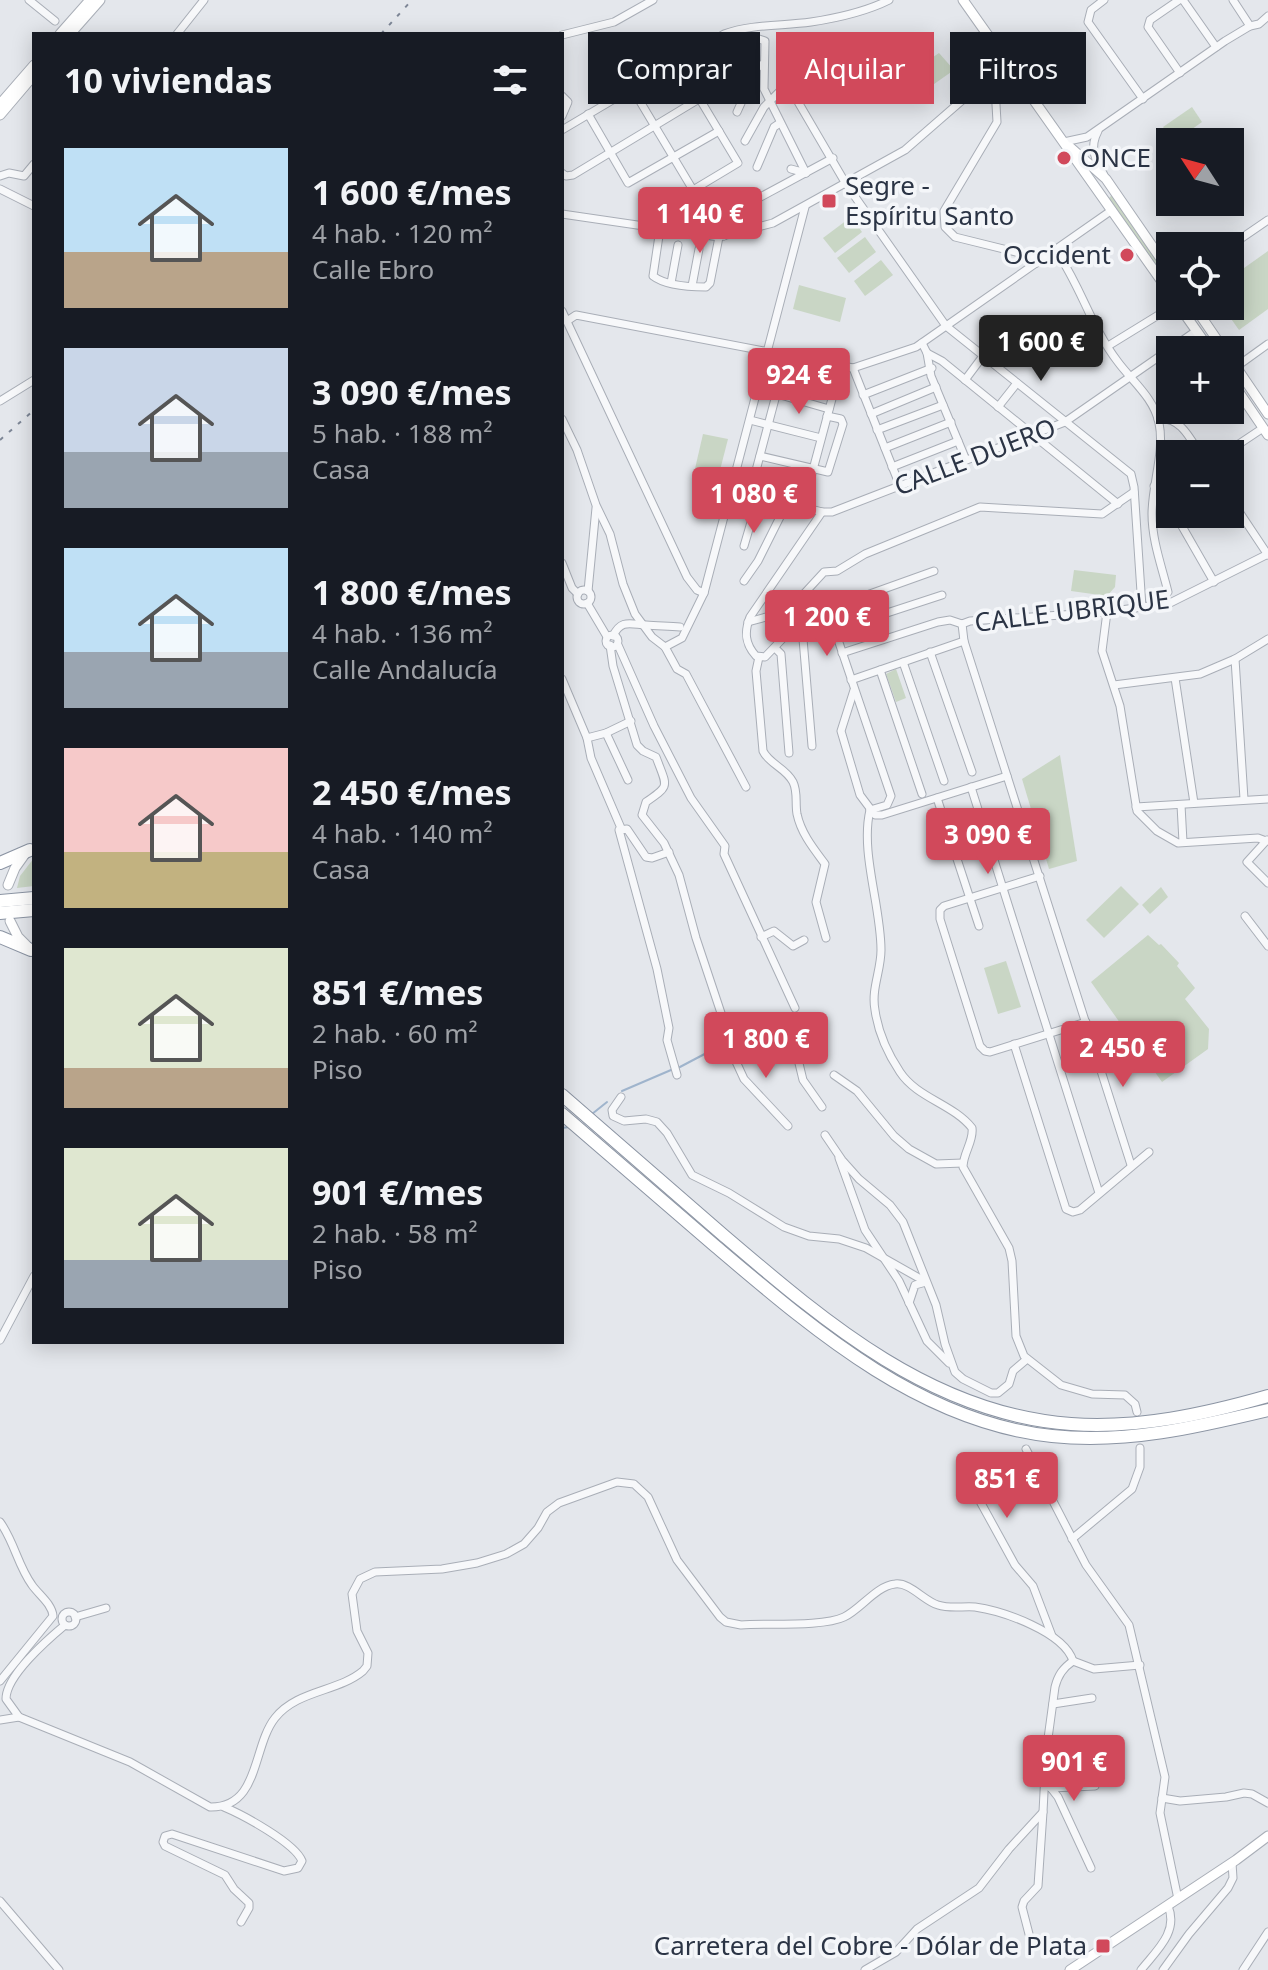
<!DOCTYPE html>
<html lang="es">
<head>
<meta charset="utf-8">
<style>
	:root { --surface:#171b24; --page:#242831; --text:#f1f3f6; --muted:#9ea1a6; --accent:#d1495b }
	body { margin:0; font-family:"Noto Sans",sans-serif; background:var(--page); color:var(--text); height:100vh; display:flex; flex-direction:column; font-size:30px; white-space:nowrap }
	* { box-sizing:border-box; margin:0 }
	p { font-size:26px; color:var(--muted) }
	.icon { flex:none; width:44px; height:44px; fill:none; stroke:currentColor; stroke-width:2; stroke-linecap:round; stroke-linejoin:round }
	.map { position:relative; flex:1; overflow:hidden }
	.panel { position:absolute; left:32px; top:32px; width:532px; height:1312px; display:flex; flex-direction:column; background:var(--surface); border-radius:0px; box-shadow:0 4px 20px #0003 }
	.panel>* { flex:none }
	.hud { position:absolute; left:588px; top:32px; width:560px; height:72px; display:flex; gap:16px }
	.needle { width:52px; rotate:306deg }
	.controls { position:absolute; left:1156px; top:128px; display:grid; gap:16px }
	.controls a { display:grid; place-items:center; width:88px; height:88px; border-radius:0px; background:var(--surface); box-shadow:0 4px 20px #0003; font-size:40px }
	.price { position:absolute; translate:-50% -68px; padding:0 18px; border-radius:8px; background:var(--accent); color:#fff; font-size:26px; line-height:52px; filter:drop-shadow(0 2px 4px #0008) }
	.price::after { content:''; position:absolute; left:50%; top:48px; width:24px; height:18px; margin-left:-12px; background:inherit; clip-path:polygon(0 0,100% 0,50% 100%) }
	.price.selected { background:#222; color:#fff }
	ul { padding:0; list-style:none }
	li { display:flex; align-items:center; gap:24px; height:200px; padding:0 32px }
	li span { display:grid; place-items:center; flex:none; width:224px; height:160px; border-radius:0px; color:#555 }
	li>.icon { margin-inline-start:auto }
	span .icon { width:96px; height:96px; fill:#fffc; stroke-width:1 }
	li b { font-size:34px }
	h2 { display:flex; justify-content:space-between; align-items:center; height:96px; padding:0 32px; font-size:34px }
	.tag { padding:0 28px; border-radius:0px; background:var(--surface); box-shadow:0 4px 20px #0003; font-size:28px; line-height:72px }
	.tag.selected { background:var(--accent); color:#fff }
	.map>svg:first-child { display:block }
	.green { fill:#c9d6c5 }
	.lines { fill:none; stroke-linecap:round; stroke-linejoin:round }
	.stream { stroke:#9fb4cc; stroke-width:2 }
	.street-casing { stroke:#a9aeb7; stroke-width:9 }
	.secondary-casing { stroke:#a9aeb7; stroke-width:11 }
	.highway-casing { stroke:#8b94a3; stroke-width:14 }
	.street { stroke:#f7f8fa; stroke-width:7 }
	.secondary { stroke:#fff; stroke-width:9 }
	.highway { stroke:#fff; stroke-width:12 }
	.rail { stroke:#7d8696; stroke-width:2; stroke-dasharray:4 8; stroke-linecap:butt }
	.poi-dot { fill:#d1495b; stroke:#f4f6f9; stroke-width:3 }
	.labels { text-anchor:middle; stroke-width:7; stroke-linejoin:round; paint-order:stroke }
	.poi-label { font-size:26px; fill:#2b3445; stroke:#f4f6f9; text-anchor:start }
	.street-label { font-size:26px; fill:#2b3445; stroke:#f4f6f9 }
</style>
</head>
<body>
<div class="map">
<svg width="1268" height="1970" viewBox="0 0 1268 1970">
	<rect width="100%" height="100%" fill="#e4e7ec"/>
	<!-- green -->
	<g class="green">
		<path d="M939,53L954,70L927,89L914,71L930,62L929,60Z"/>
		<path d="M1192,107L1202,122L1174,142L1163,127Z"/>
		<path d="M1112,195L1170,279V286L1109,198Z"/>
		<path d="M851,217L862,232L835,253L823,238Z"/>
		<path d="M865,237L876,252L849,273L837,258Z"/>
		<path d="M1268,251V309L1239,330L1222,306H1230V278Z"/>
		<path d="M881,260L893,275L865,296L854,281Z"/>
		<path d="M799,285L846,298L840,322L793,309Z"/>
		<path d="M703,434L728,439L718,478L694,473Z"/>
		<path d="M1074,570L1116,575L1115,587L1107,596L1071,591Z"/>
		<path d="M896,669L906,698L896,702L886,674Z"/>
		<path d="M1060,755L1077,861L1049,869L1022,779Z"/>
		<path d="M34,858V886L17,888L20,876Z"/>
		<path d="M1121,886L1139,904L1104,938L1086,920Z"/>
		<path d="M1161,887L1168,897L1150,914L1142,905Z"/>
		<path d="M1148,935L1159,945L1161,944L1179,963L1177,966L1195,988L1185,999L1209,1029L1208,1049L1162,1082L1091,982Z"/>
		<path d="M1006,961L1021,1007L998,1014L984,968Z"/>
	</g>
	<g class="lines">
		<!-- stream -->
		<g class="stream">
			<path d="M678,1068L716,1048L725,1036"/>
			<path d="M622,1091L671,1070"/>
			<path d="M592,1114L607,1102"/>
			<path d="M562,1128L569,1127"/>
		</g>
		<defs>
			<g id="street">
				<path d="M29,0L55,21"/>
				<path d="M1104,0L1091,10L1088,22L1143,99"/>
				<path d="M1179,0L1150,20L1148,27L1180,73"/>
				<path d="M1183,0L1216,47"/>
				<path d="M1233,0L1250,26"/>
				<path d="M177,34L204,0"/>
				<path d="M562,35L614,22L653,0"/>
				<path d="M788,39L790,74L787,83L846,184L946,326L1131,474L1134,487L1142,607"/>
				<path d="M721,50L717,53L711,69L719,85L725,86C741,74 738,49 759,39L765,41L764,89L806,173"/>
				<path d="M788,50L829,43"/>
				<path d="M988,76L995,87L997,122L944,211L945,227L955,237L1028,255L1037,263"/>
				<path d="M632,88L693,190L738,163L677,61"/>
				<path d="M562,96L568,102L562,116"/>
				<path d="M737,112L757,68L763,64"/>
				<path d="M588,114L628,183L719,131"/>
				<path d="M562,130L724,34C752,24 782,26 811,22C837,18 865,12 889,0"/>
				<path d="M1098,131C1089,148 1095,159 1104,175"/>
				<path d="M745,141L764,107L793,78L857,61L867,62"/>
				<path d="M1064,142L1087,137L1225,41L1250,26L1259,24L1268,16"/>
				<path d="M757,167L774,127L780,123"/>
				<path d="M791,169L806,173"/>
				<path d="M562,173L566,176L573,175L699,99"/>
				<path d="M0,176L9,173L24,176L34,164"/>
				<path d="M0,189L34,206"/>
				<path d="M562,214L719,237L773,223L905,150L1006,62"/>
				<path d="M660,229L653,276C666,286 690,287 706,287L710,283L719,237"/>
				<path d="M724,236L740,208L833,158"/>
				<path d="M1230,246L1268,220"/>
				<path d="M1055,249C1080,284 1091,327 1118,362C1132,381 1154,398 1159,423C1165,452 1152,484 1152,514C1152,541 1162,567 1168,592"/>
				<path d="M671,283L678,245"/>
				<path d="M692,286L699,249"/>
				<path d="M562,311L687,577L697,590L704,593"/>
				<path d="M567,321L576,315L853,368L916,347L1112,210"/>
				<path d="M922,343L927,353L931,376L966,460"/>
				<path d="M1108,346L1173,306"/>
				<path d="M927,353L942,361L1118,504"/>
				<path d="M1236,367L1268,344"/>
				<path d="M853,368L900,486"/>
				<path d="M761,376L832,389"/>
				<path d="M965,380L983,356"/>
				<path d="M777,394L829,409"/>
				<path d="M863,395L932,368"/>
				<path d="M0,401L34,380"/>
				<path d="M998,407L1017,383"/>
				<path d="M871,414L936,387"/>
				<path d="M562,419L577,450L596,505L610,534L623,584L635,614L652,637L665,647L677,669L686,674L746,787"/>
				<path d="M1158,419C1180,416 1190,438 1200,454"/>
				<path d="M750,420L821,438"/>
				<path d="M877,430L943,405"/>
				<path d="M885,448L951,422"/>
				<path d="M1224,454L1263,428"/>
				<path d="M760,456L828,472L843,424L841,419L827,416"/>
				<path d="M892,467L958,441"/>
				<path d="M1154,486L1160,488L1170,505"/>
				<path d="M732,488L822,512H832L1065,422L1196,331"/>
				<path d="M750,493L780,380"/>
				<path d="M1230,498L1268,555"/>
				<path d="M803,507L833,395L830,379L833,365"/>
				<path d="M822,512L750,617C744,632 745,644 756,656L765,657L811,609L825,610"/>
				<path d="M1175,514L1214,582"/>
				<path d="M744,546L759,495"/>
				<path d="M562,563L572,588L578,594"/>
				<path d="M744,581L758,561L787,503"/>
				<circle cx="584" cy="597" r="7"/>
				<path d="M588,591L596,508"/>
				<path d="M587,603L606,635"/>
				<path d="M825,610L831,619L891,796L887,805L870,810"/>
				<path d="M825,610L934,571"/>
				<path d="M1107,612L1102,651L1120,706L1137,811L1157,831L1178,843L1258,838L1266,841"/>
				<path d="M748,622L788,611L824,572L837,571L865,554L980,507L1102,514L1134,492"/>
				<path d="M798,623L802,627L812,746"/>
				<path d="M962,624L964,641L1131,1165"/>
				<path d="M962,624L970,621L1107,612L1170,603L1268,554"/>
				<path d="M835,630L942,595"/>
				<circle cx="612" cy="641" r="6"/>
				<path d="M613,636C621,619 630,624 646,625C657,626 668,626 680,627"/>
				<path d="M610,645L613,666L637,745L643,751L656,757C667,787 671,785 646,802L642,815L664,843L679,875L696,938L722,1016L748,1031L749,1048L752,1051L775,1048L797,1055L803,1080L822,1107"/>
				<path d="M618,645L654,726L691,798L725,846L724,854L795,1008"/>
				<path d="M665,647L682,638L704,593L805,207"/>
				<path d="M775,648L781,654L789,753"/>
				<path d="M930,652L972,772"/>
				<path d="M842,653L938,622L950,620L962,624"/>
				<path d="M759,657L756,671L763,751C769,764 786,768 793,782C798,792 795,803 797,814C801,833 813,848 825,864L816,902L826,938"/>
				<path d="M1235,659L1244,799"/>
				<path d="M903,662L944,781"/>
				<path d="M880,670L922,794"/>
				<path d="M1175,678L1194,803"/>
				<path d="M562,679L587,738L591,758L621,828"/>
				<path d="M851,680L964,641"/>
				<path d="M1114,685L1200,674L1235,659L1268,639"/>
				<path d="M854,690L841,731L860,795L875,815H882L1007,776"/>
				<path d="M606,733L628,780"/>
				<path d="M587,738L606,733L631,721"/>
				<path d="M971,787L1099,1193"/>
				<path d="M937,798L979,926"/>
				<path d="M1181,805L1183,842"/>
				<path d="M1136,807L1268,799"/>
				<path d="M870,810C860,852 881,906 881,950C881,971 871,989 875,1010C878,1032 888,1054 900,1072C917,1098 953,1104 972,1128C974,1141 963,1153 963,1167L1009,1248L1012,1261L1016,1336L1024,1356L1061,1385L1092,1394L1125,1395L1135,1404L1137,1412"/>
				<path d="M1267,840L1247,862L1268,883"/>
				<path d="M669,852L652,858L646,857L627,829L619,830L657,969L669,1028L667,1040L677,1075"/>
				<path d="M1040,876L944,906L940,910V919L980,1046L985,1051L990,1052L1086,1022"/>
				<path d="M1245,916L1268,946"/>
				<path d="M761,937L774,931L793,946L804,940"/>
				<path d="M739,1027L730,1033L727,1042L744,1079L788,1126"/>
				<path d="M1014,1044L1066,1209L1073,1212L1080,1210L1149,1152"/>
				<path d="M834,1075L857,1091L894,1136L909,1149L936,1164L963,1163"/>
				<path d="M621,1097L612,1110L613,1116L624,1121L646,1119L657,1122L667,1133L692,1175L729,1193L784,1227L809,1236L839,1239L866,1248L926,1282L915,1285L909,1303"/>
				<path d="M825,1135L842,1160L859,1179L890,1205L903,1222L936,1305L945,1344L955,1372L963,1379L991,1393H998L1009,1384L1013,1371L1027,1359"/>
				<path d="M839,1158L865,1230L899,1281L927,1341L949,1363"/>
				<path d="M0,1340L34,1276"/>
				<path d="M1026,1449L1086,1565L1129,1625L1165,1777L1160,1813L1178,1899"/>
				<path d="M971,1466L969,1475L976,1494L1015,1565L1033,1586L1052,1636"/>
				<path d="M0,1522C14,1541 18,1566 32,1585C39,1595 52,1604 53,1616L0,1681"/>
				<path d="M1072,1539L1132,1489L1140,1467V1448"/>
				<circle cx="69" cy="1619" r="7"/>
				<path d="M75,1617L106,1608"/>
				<path d="M65,1625C47,1640 6,1676 6,1699L19,1717L130,1762L210,1807C260,1808 252,1747 275,1718C297,1690 338,1692 363,1671L367,1666L368,1653L357,1631L352,1594L360,1579L375,1572L442,1569L477,1563L506,1554L524,1544L538,1528L547,1512L559,1503L617,1482L634,1484L648,1497L677,1560L720,1617L726,1622L741,1625C767,1623 823,1627 844,1617C861,1609 876,1586 895,1584C910,1582 924,1601 938,1605C950,1609 963,1606 975,1607C1003,1611 1064,1632 1073,1661"/>
				<path d="M1053,1704L1092,1698"/>
				<path d="M0,1720L19,1717"/>
				<path d="M1048,1739C1061,1752 1077,1745 1090,1756"/>
				<path d="M1045,1785L1051,1788L1058,1797L1091,1868"/>
				<path d="M1051,1788L1095,1786"/>
				<path d="M1162,1798L1180,1801L1226,1797L1244,1793L1252,1794L1268,1803"/>
				<path d="M224,1807C243,1815 295,1843 302,1861L298,1868L284,1871L172,1834L165,1836L163,1842L165,1846L225,1875L234,1889L249,1903V1908L241,1922"/>
				<path d="M0,1901L59,1970"/>
				<path d="M1029,1934L1022,1907L1024,1901L1038,1886L1043,1812"/>
				<path d="M865,1970L896,1952L917,1929L979,1888L1009,1849L1043,1812L1046,1753L1055,1687C1058,1675 1063,1668 1073,1661L1094,1669L1140,1665"/>
				<path d="M1141,1970C1156,1951 1179,1932 1168,1906"/>
				<path d="M1163,1970L1189,1934L1228,1888L1233,1878L1232,1863"/>
				<path d="M1243,1970L1268,1932"/>
			</g>
			<g id="secondary">
				<path d="M963,0L1170,293"/>
				<path d="M60,34L90,0"/>
				<path d="M70,34L100,0"/>
				<path d="M0,104L34,65"/>
				<path d="M0,115L34,75"/>
				<path d="M1070,147L1106,179L1170,272"/>
				<path d="M1179,306L1210,350"/>
				<path d="M1194,306L1224,350"/>
				<path d="M1230,358L1268,414"/>
				<path d="M1230,379L1268,435"/>
				<path d="M8,885L15,868L25,854"/>
				<path d="M10,921L18,937L28,947"/>
				<path d="M1070,1970L1236,1860L1268,1836"/>
			</g>
			<g id="highway">
				<path d="M0,863L30,850"/>
				<path d="M0,901L34,898"/>
				<path d="M0,913L34,910"/>
				<path d="M0,937L31,950"/>
				<path d="M562,1095C615,1141 669,1188 722,1234C824,1321 931,1414 1071,1424C1137,1429 1205,1414 1268,1396"/>
				<path d="M562,1114C613,1158 663,1201 714,1245C812,1328 919,1422 1052,1436C1126,1444 1197,1427 1268,1410"/>
			</g>
		</defs>
		<!-- street casing -->
		<use href="#street" class="street-casing"/>
		<!-- secondary casing -->
		<use href="#secondary" class="secondary-casing"/>
		<!-- highway casing -->
		<use href="#highway" class="highway-casing"/>
		<!-- street -->
		<use href="#street" class="street"/>
		<!-- secondary -->
		<use href="#secondary" class="secondary"/>
		<!-- highway -->
		<use href="#highway" class="highway"/>
		<!-- rail -->
		<g class="rail">
			<path d="M381,34L412,0"/>
			<path d="M0,440L34,410"/>
		</g>
	</g>
	<!-- markers -->
	<g class="poi-dot">
		<circle cx="1064" cy="158" r="8"/>
		<rect x="821" y="193" width="16" height="16" rx="4"/>
		<circle cx="1127" cy="255" r="8"/>
		<rect x="1095" y="1938" width="16" height="16" rx="4"/>
	</g>
	<g class="labels">
		<!-- poi labels -->
		<g class="poi-label">
			<text x="1080" y="167">ONCE</text>
			<text x="845" y="195">Segre -<tspan x="845" dy="30">Espíritu Santo</tspan></text>
			<text x="1111" y="264" text-anchor="end">Occident</text>
			<text x="1087" y="1955" text-anchor="end">Carretera del Cobre - Dólar de Plata</text>
		</g>
		<!-- street labels -->
		<g class="street-label">
			<text transform="translate(975 457) rotate(-21)" y="9">CALLE DUERO</text>
			<text transform="translate(1072 611) rotate(-7)" y="9">CALLE UBRIQUE</text>
		</g>
	</g>
</svg>
<div class="controls">
<a><svg class="needle" viewBox="-14 -14 28 28"><path d="M0-13l5 13h-10z" fill="#e53935"/><path d="M0 13l5-13h-10z" fill="#9ea1a6"/></svg></a>
<a><svg class="icon" aria-label="locate" viewBox="0 0 24 24"><circle cx="12" cy="12" r="6"/><path d="M12 2v4M12 18v4M2 12h4M18 12h4"/></svg></a>
<a>+</a>
<a>−</a>
</div>
<b class="price" style="left:700px;top:255px">1 140 €</b>
<b class="price selected" style="left:1041px;top:383px">1 600 €</b>
<b class="price" style="left:799px;top:416px">924 €</b>
<b class="price" style="left:754px;top:535px">1 080 €</b>
<b class="price" style="left:827px;top:658px">1 200 €</b>
<b class="price" style="left:988px;top:876px">3 090 €</b>
<b class="price" style="left:766px;top:1080px">1 800 €</b>
<b class="price" style="left:1123px;top:1089px">2 450 €</b>
<b class="price" style="left:1007px;top:1520px">851 €</b>
<b class="price" style="left:1074px;top:1803px">901 €</b>
<div class="hud">
<a class="tag">Comprar</a>
<a class="tag selected">Alquilar</a>
<a class="tag">Filtros</a>
</div>
<section class="panel">
<h2>10 viviendas<svg class="icon" aria-label="filters" viewBox="0 0 24 24"><path d="M4 7h16M4 17h16"/><circle cx="9" cy="7" r="2"/><circle cx="15" cy="17" r="2"/></svg></h2>
<ul>
<li><span style="background:linear-gradient(#bfe0f5 65%,#b9a48a 0)"><svg class="icon" aria-label="home" viewBox="0 0 24 24"><path d="M3 11l9-7 9 7M6 9v11h12V9"/></svg></span><div><b>1 600 €/mes</b><p>4 hab. · 120 m²</p><p>Calle Ebro</p></div></li>
<li><span style="background:linear-gradient(#c9d6e8 65%,#9aa5b1 0)"><svg class="icon" aria-label="home" viewBox="0 0 24 24"><path d="M3 11l9-7 9 7M6 9v11h12V9"/></svg></span><div><b>3 090 €/mes</b><p>5 hab. · 188 m²</p><p>Casa</p></div></li>
<li><span style="background:linear-gradient(#bfe0f5 65%,#9aa5b1 0)"><svg class="icon" aria-label="home" viewBox="0 0 24 24"><path d="M3 11l9-7 9 7M6 9v11h12V9"/></svg></span><div><b>1 800 €/mes</b><p>4 hab. · 136 m²</p><p>Calle Andalucía</p></div></li>
<li><span style="background:linear-gradient(#f6c9c9 65%,#c2b280 0)"><svg class="icon" aria-label="home" viewBox="0 0 24 24"><path d="M3 11l9-7 9 7M6 9v11h12V9"/></svg></span><div><b>2 450 €/mes</b><p>4 hab. · 140 m²</p><p>Casa</p></div></li>
<li><span style="background:linear-gradient(#dfe7d0 75%,#b9a48a 0)"><svg class="icon" aria-label="home" viewBox="0 0 24 24"><path d="M3 11l9-7 9 7M6 9v11h12V9"/></svg></span><div><b>851 €/mes</b><p>2 hab. · 60 m²</p><p>Piso</p></div></li>
<li><span style="background:linear-gradient(#dfe7d0 70%,#9aa5b1 0)"><svg class="icon" aria-label="home" viewBox="0 0 24 24"><path d="M3 11l9-7 9 7M6 9v11h12V9"/></svg></span><div><b>901 €/mes</b><p>2 hab. · 58 m²</p><p>Piso</p></div></li>
</ul>
</section>
</div>
</body>
</html>
